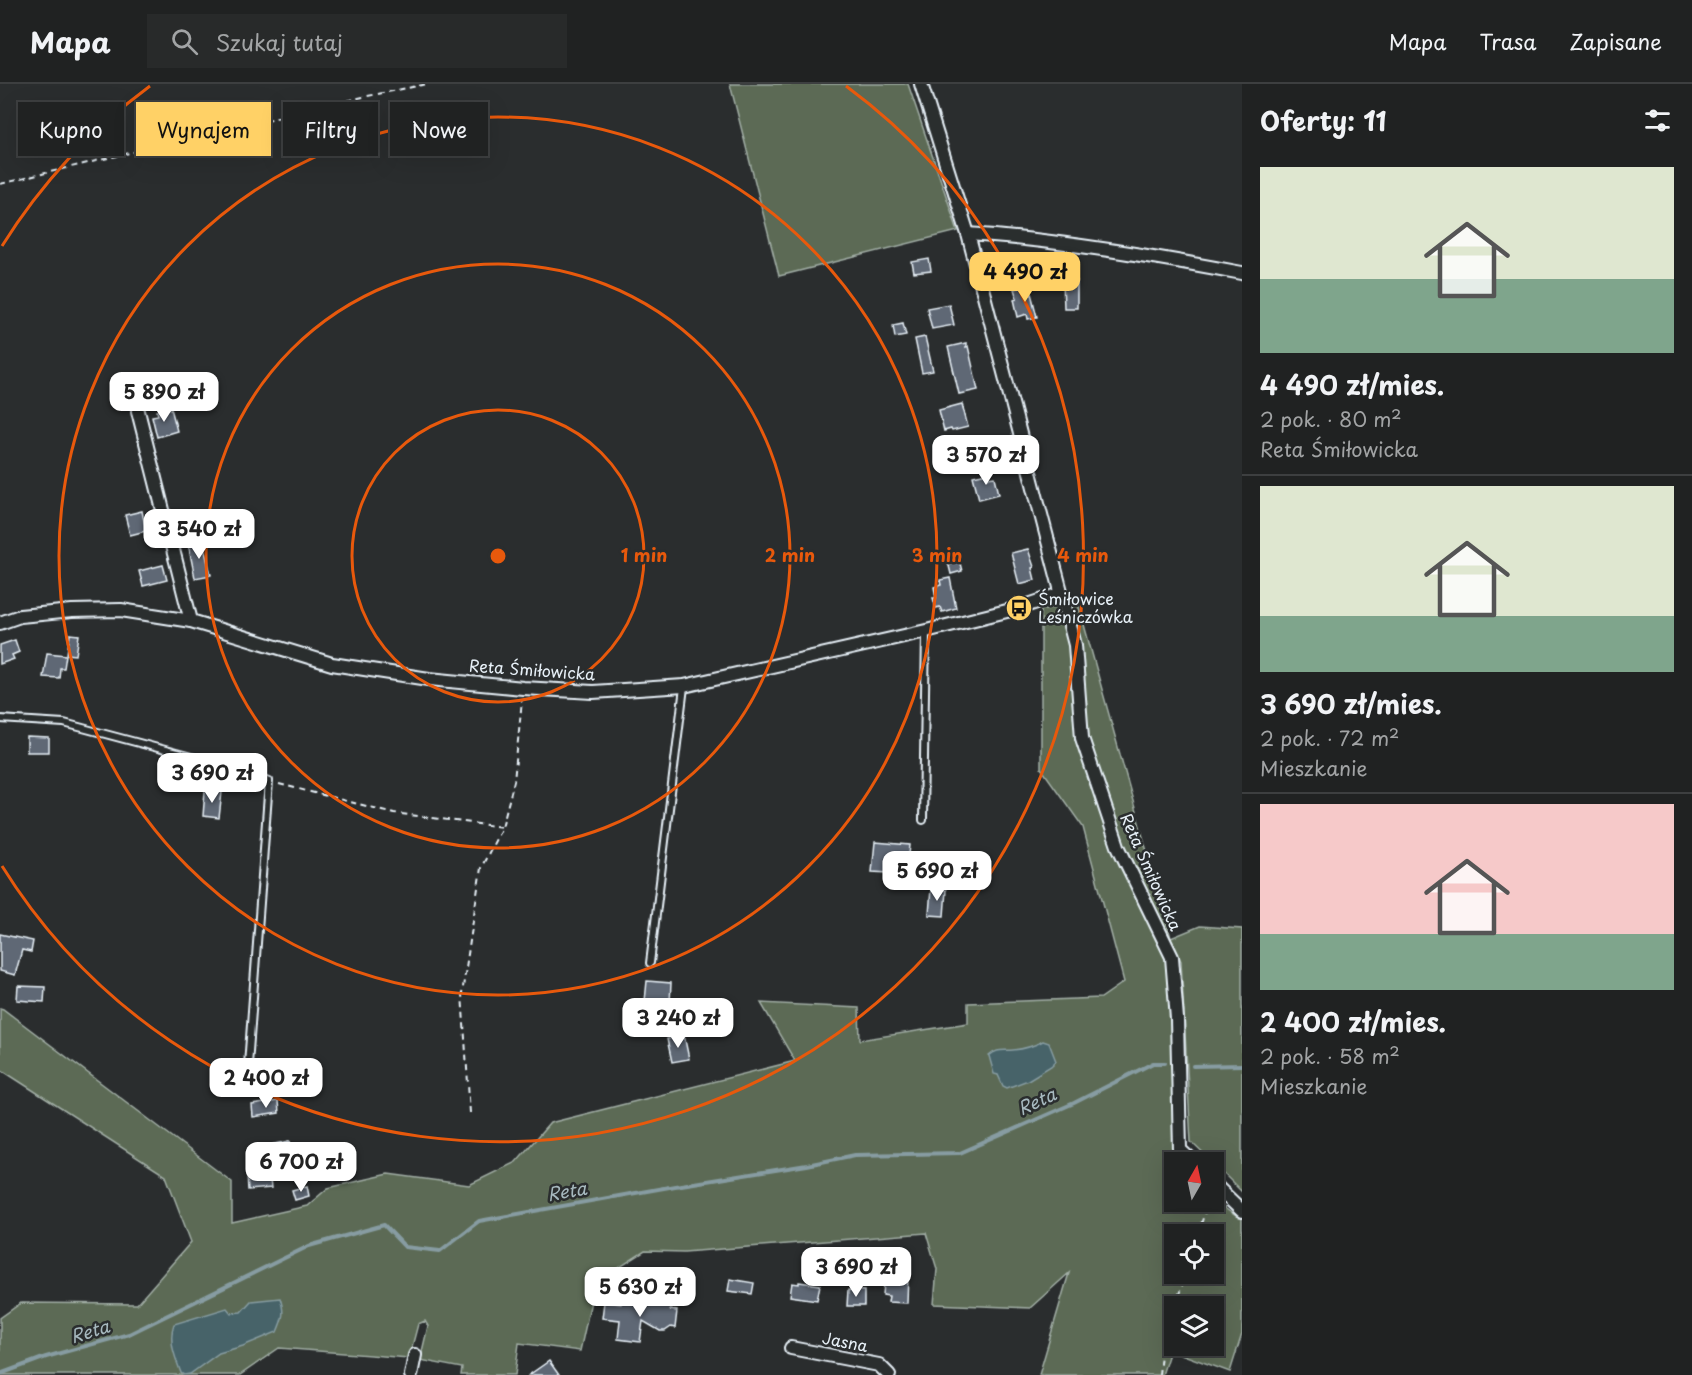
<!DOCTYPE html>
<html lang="pl">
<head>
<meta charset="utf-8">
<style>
	:root { --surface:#202222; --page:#282a2a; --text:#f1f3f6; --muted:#a2a4a5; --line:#3d3f40; --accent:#ffd166 }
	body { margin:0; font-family:"Playpen Sans",sans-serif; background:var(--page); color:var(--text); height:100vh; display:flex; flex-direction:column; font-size:22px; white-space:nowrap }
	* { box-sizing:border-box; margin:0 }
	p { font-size:20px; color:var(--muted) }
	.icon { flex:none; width:33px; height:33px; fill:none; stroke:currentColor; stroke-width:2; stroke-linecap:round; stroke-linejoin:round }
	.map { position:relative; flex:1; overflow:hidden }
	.sheet { display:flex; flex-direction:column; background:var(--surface); width:450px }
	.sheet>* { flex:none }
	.top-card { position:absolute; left:18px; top:18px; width:570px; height:54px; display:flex; gap:12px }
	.needle { width:39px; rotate:9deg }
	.controls { position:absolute; left:1164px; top:1068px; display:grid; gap:12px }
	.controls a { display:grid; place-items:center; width:60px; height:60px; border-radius:0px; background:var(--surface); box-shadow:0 6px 24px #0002,0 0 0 2px var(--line); font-size:30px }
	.price { position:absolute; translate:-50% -51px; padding:0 14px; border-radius:12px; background:#fff; color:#222; font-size:20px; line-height:39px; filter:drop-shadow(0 2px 3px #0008) }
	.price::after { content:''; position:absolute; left:50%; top:36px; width:18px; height:14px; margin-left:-9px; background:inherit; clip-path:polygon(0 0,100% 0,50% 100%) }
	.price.active { background:var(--accent); color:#111 }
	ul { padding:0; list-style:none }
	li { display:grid; align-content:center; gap:12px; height:318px; padding:0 18px }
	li+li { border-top:2px solid var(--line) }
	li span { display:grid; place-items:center; height:186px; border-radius:0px; color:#555 }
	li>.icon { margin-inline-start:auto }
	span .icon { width:108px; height:108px; fill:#fffc; stroke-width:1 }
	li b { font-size:26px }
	h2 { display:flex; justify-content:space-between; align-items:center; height:72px; padding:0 18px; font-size:26px }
	.chip { padding:0 21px; border-radius:0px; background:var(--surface); box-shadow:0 6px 24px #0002,0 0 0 2px var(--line); font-size:21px; line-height:54px }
	.chip.active { background:var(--accent); color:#111 }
	header { display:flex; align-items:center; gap:36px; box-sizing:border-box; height:84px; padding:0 30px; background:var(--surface); border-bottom:2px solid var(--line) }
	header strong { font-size:28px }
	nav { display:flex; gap:33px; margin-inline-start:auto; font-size:21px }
	.search { width:420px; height:54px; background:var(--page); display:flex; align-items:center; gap:15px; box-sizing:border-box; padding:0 21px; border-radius:0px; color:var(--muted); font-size:22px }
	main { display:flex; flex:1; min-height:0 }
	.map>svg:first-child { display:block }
	.green { fill:#5b6b54; stroke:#a2aea6; stroke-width:1.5; fill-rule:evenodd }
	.water { fill:#466469; stroke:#879ca2; stroke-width:1.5 }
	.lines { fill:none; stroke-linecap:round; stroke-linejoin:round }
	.stream { stroke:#879ca2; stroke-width:4 }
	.building { fill:#5f6775; stroke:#e8f1f8; stroke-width:1.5 }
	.service-casing { stroke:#e8f1f8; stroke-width:10 }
	.minor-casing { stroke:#e8f1f8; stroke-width:16 }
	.path { stroke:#e8f1f8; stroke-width:2; stroke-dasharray:6 4.5; stroke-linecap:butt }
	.service { stroke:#2a2d2e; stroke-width:6 }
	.minor { stroke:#2a2d2e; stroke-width:12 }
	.ring { fill:none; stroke:#e8590c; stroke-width:3 }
	.labels { text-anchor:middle; stroke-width:5; stroke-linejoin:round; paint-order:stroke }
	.poi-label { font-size:16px; fill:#e8f1f8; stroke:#2a2d2e; text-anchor:start }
	.street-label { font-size:16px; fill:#e8f1f8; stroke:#2a2d2e }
	.water-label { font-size:18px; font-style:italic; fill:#a7b9bf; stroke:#2a2d2e }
	.centre { fill:#e8590c; stroke:#2a2d2e; stroke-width:3 }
	.ring-label { font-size:18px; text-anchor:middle; font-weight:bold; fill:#e8590c; stroke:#2a2d2e; stroke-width:5; stroke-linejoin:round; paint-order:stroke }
</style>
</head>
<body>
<header>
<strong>Mapa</strong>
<div class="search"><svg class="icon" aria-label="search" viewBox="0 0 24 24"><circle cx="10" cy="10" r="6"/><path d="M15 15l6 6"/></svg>Szukaj tutaj</div>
<nav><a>Mapa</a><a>Trasa</a><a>Zapisane</a></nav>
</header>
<main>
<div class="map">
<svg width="1242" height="1291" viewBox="0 0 1242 1291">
	<rect width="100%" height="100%" fill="#2a2d2e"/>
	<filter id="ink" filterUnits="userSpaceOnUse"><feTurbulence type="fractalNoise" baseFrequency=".0167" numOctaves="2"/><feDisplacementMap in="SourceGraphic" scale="12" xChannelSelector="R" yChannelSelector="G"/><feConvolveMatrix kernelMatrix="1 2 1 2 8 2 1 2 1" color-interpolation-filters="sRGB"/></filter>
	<g filter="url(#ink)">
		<!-- green -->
		<g class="green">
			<path d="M730,0H908L958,147L779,192Z"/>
			<path d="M1078,519L1171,854L1200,842L1242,845V1108L1214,1080V1078H1212L1191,1058L1181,877L1171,855L1166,870L1174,991L1173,1064L1179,1078H1174V1118L1214,1117L1236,1132H1242V1250L1230,1288L1170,1266L1162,1291H1039L1069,1189L1030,1224L934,1220L937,1185L926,1149L684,1168L645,1167L595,1199L580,1267L519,1259L515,1291H461L462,1284L420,1276L428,1242L425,1237L418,1240L409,1274L279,1264L240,1291H0V1234L21,1219L137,1220L191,1158L166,1092L0,985V924L3,925L232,1098V1139L307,1122L328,1104L388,1090L469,1101L516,1078L550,1039L795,977L761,919L859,924L860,956L968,939V919L1101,914L1124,898L1083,743L1041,684V526ZM1174,1150H1214V1190H1174ZM1174,1222H1214V1262H1174Z"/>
		</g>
		<!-- water -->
		<g class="water">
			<path d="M1043,957L1049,959L1056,977L1051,982L1028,996L1007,1004L1003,1002L998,991L994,990L989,972C997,964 1003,967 1013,966C1023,965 1034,962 1043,957Z"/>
			<path d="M280,1214C285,1229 283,1234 277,1248L243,1262L219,1269L190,1290L184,1291L181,1289C175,1273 168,1256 174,1240L227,1224L231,1229L241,1228L251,1217Z"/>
		</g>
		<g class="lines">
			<!-- stream -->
			<g class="stream">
				<path d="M1193,982L1242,981"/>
				<path d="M0,1290L46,1273L129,1250L309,1162L384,1141L405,1163L440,1167L479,1137L675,1102L807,1081L855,1071L960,1069L1074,1019L1153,979H1165"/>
			</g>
		</g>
		<!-- building -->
		<g class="building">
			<path d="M929,175L931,187L914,189L912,178Z"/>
			<path d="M1063,197H1077V224H1064Z"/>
			<path d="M1029,201L1037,233L1028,235L1027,230L1018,233L1014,215L1017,214L1014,205Z"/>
			<path d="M949,220L954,241L932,245L927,224Z"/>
			<path d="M903,239L906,251L895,253L893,241Z"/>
			<path d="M925,253L933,287L922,289L915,255Z"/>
			<path d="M966,259V263L968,262L978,306L959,310L948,263Z"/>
			<path d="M962,320L968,343L952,347L951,345L944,347L939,326Z"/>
			<path d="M171,324L177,347L157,353L152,332L158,331L157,327Z"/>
			<path d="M987,389L988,394L995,393L999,410L979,415L973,392Z"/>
			<path d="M142,427L146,447L130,451L125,431Z"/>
			<path d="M200,456L202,463H204L211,491L195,494L188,459Z"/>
			<path d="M1028,465L1034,483L1032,484L1035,496L1019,500L1011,469Z"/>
			<path d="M959,476L962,487L951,490L948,478Z"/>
			<path d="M163,481L167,496L143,502L139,487Z"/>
			<path d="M950,494L956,524L942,528L940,523L936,524L933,514H936L934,503L941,501L940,496Z"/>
			<path d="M70,550L79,551L76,571L67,570Z"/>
			<path d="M15,556L19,568L12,571L14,575L0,580V561Z"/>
			<path d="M47,569L66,571L64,584H60L59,594L43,593Z"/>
			<path d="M27,653L49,654V668H27Z"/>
			<path d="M205,707L222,708L219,734L203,732Z"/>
			<path d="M875,758L910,761L907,790L872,788Z"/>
			<path d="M931,804L946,806L944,832L929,831Z"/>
			<path d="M0,850L33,857L31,868L22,866L15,891L0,887Z"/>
			<path d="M647,897L671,899L670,919L645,917Z"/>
			<path d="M18,902L45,903L44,918L17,916Z"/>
			<path d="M684,951L689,975L672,978L667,955Z"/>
			<path d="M278,1017L279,1029L253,1033L252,1021Z"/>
			<path d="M290,1057L292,1066L271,1070L270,1061Z"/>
			<path d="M268,1078L271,1104L248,1106L247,1091L253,1090L251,1080Z"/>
			<path d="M307,1102L309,1112L295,1116L292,1106Z"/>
			<path d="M899,1188L908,1190L907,1219L888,1218L889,1212L883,1211L884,1199L897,1200Z"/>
			<path d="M730,1195L754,1199L752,1210L728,1207Z"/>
			<path d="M799,1198L820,1201L817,1216L790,1212L792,1199L799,1200Z"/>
			<path d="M848,1206L864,1207V1222H847Z"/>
			<path d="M622,1217L649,1221L650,1217L671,1220L670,1226L677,1227L675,1244L671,1243L665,1247H660L643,1237L640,1258L618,1255L620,1236L602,1234L604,1218L621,1220Z"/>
			<path d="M549,1277L559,1291H529Z"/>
		</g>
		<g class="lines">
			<defs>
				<g id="service">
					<path d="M0,635L64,639L244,687L269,697L246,1008"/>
					<path d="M923,736L926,547"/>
					<path d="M650,879L684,603"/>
				</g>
				<g id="minor">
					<path d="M921,0L968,150L1075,561L1082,654L1118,762L1172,873L1177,935L1180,1066L1193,1078"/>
					<path d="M968,150C1059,156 1153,172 1242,189"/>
					<path d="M138,327L191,537"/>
					<path d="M0,539L20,532L72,527L121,526L191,537L332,580L429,595L523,604L593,608L684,602L926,547L1019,524L1061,510"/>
					<path d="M1214,1100L1242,1127"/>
					<path d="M791,1264L879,1281L889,1291"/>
					<path d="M411,1291L415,1271"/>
				</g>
			</defs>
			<!-- service casing -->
			<use href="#service" class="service-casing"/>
			<!-- minor casing -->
			<use href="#minor" class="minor-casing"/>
			<!-- path -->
			<g class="path">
				<path d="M0,100L363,13L427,0"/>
				<path d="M279,700L394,729L502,743"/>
				<path d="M470,1029L462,910L481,784L502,743L514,697L522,616"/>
				<path d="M1198,1150L1208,1118"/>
				<path d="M1175,1222L1186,1190"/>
				<path d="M1159,1291L1161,1269L1174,1225"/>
			</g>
			<!-- service -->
			<use href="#service" class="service"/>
			<!-- minor -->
			<use href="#minor" class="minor"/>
		</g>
	</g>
	<!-- distance rings -->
	<g class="ring">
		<circle cx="498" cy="472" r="146"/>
		<circle cx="498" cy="472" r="292"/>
		<circle cx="498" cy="472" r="439"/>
		<path d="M2 162A585 585 0 0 1 150 2M846 2A585 585 0 1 1 2 782"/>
	</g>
	<!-- icons -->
	<defs>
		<symbol id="bus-disc" viewBox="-11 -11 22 22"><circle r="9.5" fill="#ffd166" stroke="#2a2d2e"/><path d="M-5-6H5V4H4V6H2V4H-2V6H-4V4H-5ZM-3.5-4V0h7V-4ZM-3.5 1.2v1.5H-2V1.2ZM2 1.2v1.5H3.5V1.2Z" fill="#111"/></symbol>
	</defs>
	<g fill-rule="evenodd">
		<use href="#bus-disc" x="1004" y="509" width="30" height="30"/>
	</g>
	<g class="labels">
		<!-- poi labels -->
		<g class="poi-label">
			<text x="1038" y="521">Śmiłowice<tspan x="1038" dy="18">Leśniczówka</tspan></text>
		</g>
		<!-- street labels -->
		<g class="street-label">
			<text transform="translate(532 586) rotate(4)" y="6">Reta Śmiłowicka</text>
			<text transform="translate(1151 788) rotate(66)" y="6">Reta Śmiłowicka</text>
			<text transform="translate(845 1258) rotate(11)" y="6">Jasna</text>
		</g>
		<!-- water labels -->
		<g class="water-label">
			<text transform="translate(1037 1018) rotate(-25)" y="6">Reta</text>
			<text transform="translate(567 1108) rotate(-10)" y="6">Reta</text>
			<text transform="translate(90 1248) rotate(-17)" y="6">Reta</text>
		</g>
	</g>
	<circle cx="498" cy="472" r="9" class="centre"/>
	<g class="ring-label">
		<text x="644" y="478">1 min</text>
		<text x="790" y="478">2 min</text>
		<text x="937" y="478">3 min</text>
		<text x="1083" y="478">4 min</text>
	</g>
</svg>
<div class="controls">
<a><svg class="needle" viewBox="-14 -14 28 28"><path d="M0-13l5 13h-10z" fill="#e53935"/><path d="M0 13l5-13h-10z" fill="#a2a4a5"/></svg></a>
<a><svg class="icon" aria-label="locate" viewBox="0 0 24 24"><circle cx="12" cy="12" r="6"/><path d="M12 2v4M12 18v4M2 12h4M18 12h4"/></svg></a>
<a><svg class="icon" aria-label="layers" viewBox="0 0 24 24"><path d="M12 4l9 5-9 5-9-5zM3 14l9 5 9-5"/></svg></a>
</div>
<b class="price active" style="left:1025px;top:219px">4 490 zł</b>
<b class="price" style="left:164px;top:339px">5 890 zł</b>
<b class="price" style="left:986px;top:402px">3 570 zł</b>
<b class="price" style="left:199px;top:476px">3 540 zł</b>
<b class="price" style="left:212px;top:720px">3 690 zł</b>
<b class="price" style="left:937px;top:818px">5 690 zł</b>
<b class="price" style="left:678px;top:965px">3 240 zł</b>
<b class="price" style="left:266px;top:1025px">2 400 zł</b>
<b class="price" style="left:301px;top:1109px">6 700 zł</b>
<b class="price" style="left:856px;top:1214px">3 690 zł</b>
<b class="price" style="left:640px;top:1234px">5 630 zł</b>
<div class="top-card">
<a class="chip">Kupno</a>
<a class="chip active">Wynajem</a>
<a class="chip">Filtry</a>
<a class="chip">Nowe</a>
</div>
</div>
<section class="sheet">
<h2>Oferty: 11<svg class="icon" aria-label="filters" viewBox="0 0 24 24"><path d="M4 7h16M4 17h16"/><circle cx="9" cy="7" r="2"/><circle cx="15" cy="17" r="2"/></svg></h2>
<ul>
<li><span style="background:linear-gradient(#dfe7d0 60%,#7fa58c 0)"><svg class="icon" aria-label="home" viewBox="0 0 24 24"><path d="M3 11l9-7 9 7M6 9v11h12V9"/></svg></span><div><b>4 490 zł/mies.</b><p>2 pok. · 80 m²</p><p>Reta Śmiłowicka</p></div></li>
<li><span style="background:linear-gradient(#dfe7d0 70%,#7fa58c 0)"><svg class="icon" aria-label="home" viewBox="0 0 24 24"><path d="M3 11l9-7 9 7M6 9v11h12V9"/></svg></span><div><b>3 690 zł/mies.</b><p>2 pok. · 72 m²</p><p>Mieszkanie</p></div></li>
<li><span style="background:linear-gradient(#f6c9c9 70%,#7fa58c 0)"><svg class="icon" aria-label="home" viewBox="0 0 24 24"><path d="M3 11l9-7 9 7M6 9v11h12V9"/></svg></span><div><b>2 400 zł/mies.</b><p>2 pok. · 58 m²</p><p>Mieszkanie</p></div></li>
</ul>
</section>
</main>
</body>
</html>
